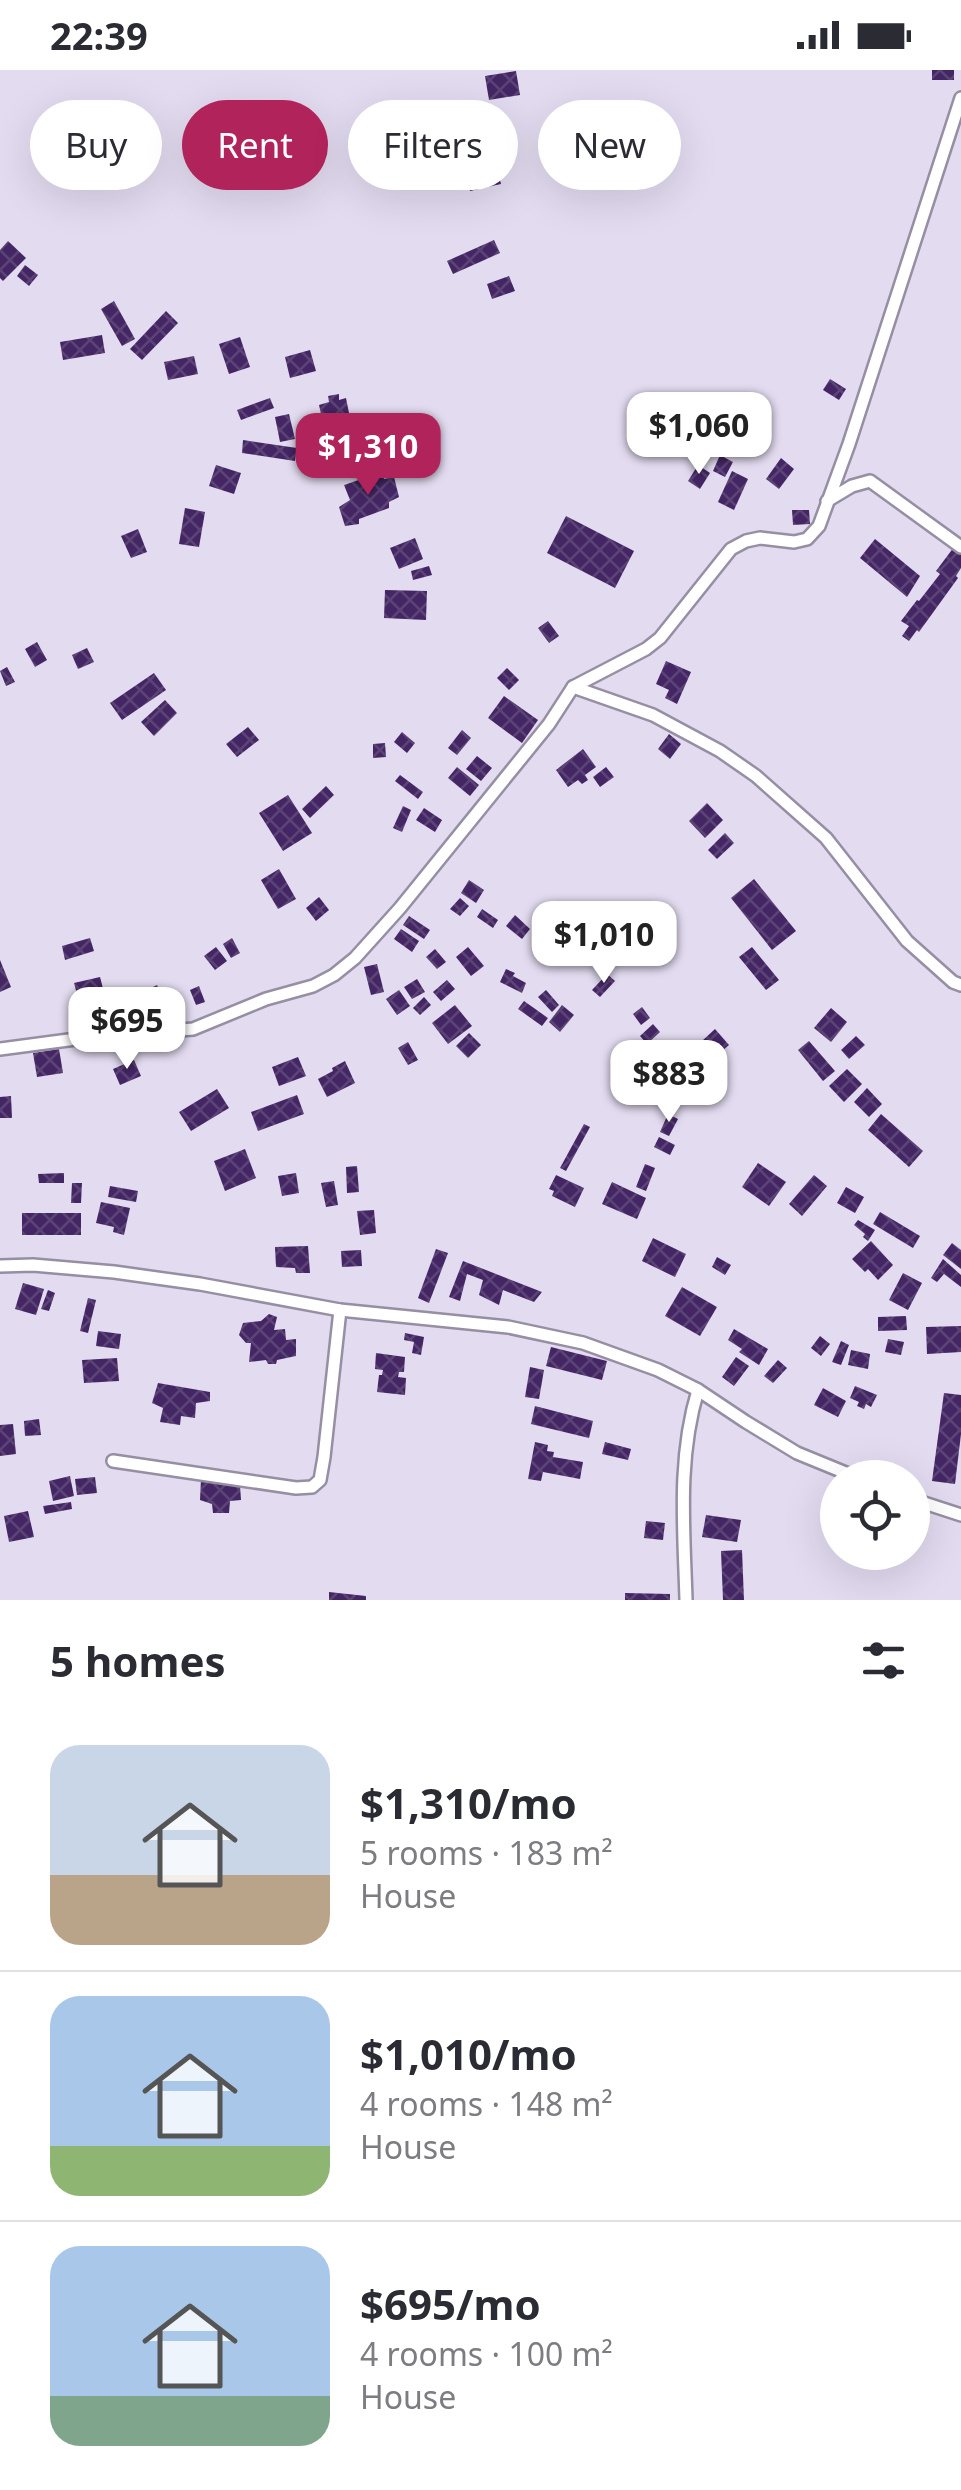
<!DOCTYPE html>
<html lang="en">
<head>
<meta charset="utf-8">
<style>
	:root { --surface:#fff; --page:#f7f7f7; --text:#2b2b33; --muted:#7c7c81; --line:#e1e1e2; --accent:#b1235b }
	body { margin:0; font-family:"Noto Sans",sans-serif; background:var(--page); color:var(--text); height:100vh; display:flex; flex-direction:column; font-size:38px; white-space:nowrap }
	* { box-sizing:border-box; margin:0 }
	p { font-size:32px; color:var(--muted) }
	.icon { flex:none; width:55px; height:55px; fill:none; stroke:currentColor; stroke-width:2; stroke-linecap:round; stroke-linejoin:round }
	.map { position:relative; height:1530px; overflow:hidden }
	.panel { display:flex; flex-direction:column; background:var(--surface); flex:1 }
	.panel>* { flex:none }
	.banner { position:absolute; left:30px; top:30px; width:902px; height:90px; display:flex; gap:20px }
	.fabs { position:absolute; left:820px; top:1390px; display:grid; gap:20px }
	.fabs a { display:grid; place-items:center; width:110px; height:110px; border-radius:50%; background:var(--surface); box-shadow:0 10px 40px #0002; font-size:50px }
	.price { position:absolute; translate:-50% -85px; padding:0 22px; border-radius:20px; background:#fff; color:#222; font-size:32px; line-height:65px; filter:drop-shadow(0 2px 5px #0008) }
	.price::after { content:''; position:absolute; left:50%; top:60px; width:30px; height:22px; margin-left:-15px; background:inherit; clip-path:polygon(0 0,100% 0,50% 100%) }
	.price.current { background:var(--accent); color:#fff }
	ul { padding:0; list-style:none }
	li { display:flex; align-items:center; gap:30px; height:250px; padding:0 50px }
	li+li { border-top:2px solid var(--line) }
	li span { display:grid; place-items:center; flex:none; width:280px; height:200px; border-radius:30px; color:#555 }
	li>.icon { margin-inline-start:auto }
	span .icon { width:120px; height:120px; fill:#fffc; stroke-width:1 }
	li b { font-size:42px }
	h2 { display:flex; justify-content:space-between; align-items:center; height:120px; padding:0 50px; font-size:42px }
	.chip { padding:0 35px; border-radius:45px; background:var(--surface); box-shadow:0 10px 40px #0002; font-size:35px; line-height:90px }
	.chip.current { background:var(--accent); color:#fff }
	.status { display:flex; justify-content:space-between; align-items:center; height:70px; padding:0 50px; background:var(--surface); direction:ltr }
	.status svg { height:28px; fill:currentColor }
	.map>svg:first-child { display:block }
	.building { fill:url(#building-cross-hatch) }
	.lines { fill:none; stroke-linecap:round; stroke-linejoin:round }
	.minor-casing { stroke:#968ea2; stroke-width:16 }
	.minor { stroke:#fff; stroke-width:11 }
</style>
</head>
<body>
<div class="status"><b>22:39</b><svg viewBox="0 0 49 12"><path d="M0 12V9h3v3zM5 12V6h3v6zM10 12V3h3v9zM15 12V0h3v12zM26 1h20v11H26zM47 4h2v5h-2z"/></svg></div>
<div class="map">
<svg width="961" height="1530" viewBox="0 0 961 1530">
	<defs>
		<pattern id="building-cross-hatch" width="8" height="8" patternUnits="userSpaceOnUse" patternTransform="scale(2.5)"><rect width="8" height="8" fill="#442665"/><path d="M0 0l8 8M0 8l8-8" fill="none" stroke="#5c4376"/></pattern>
	</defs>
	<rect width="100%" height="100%" fill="#e3dbf0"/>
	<!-- building -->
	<g class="building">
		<rect x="932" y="0" width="22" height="10"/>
		<path d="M516,1L520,25L489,30L485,6Z"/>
		<path d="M557,70L562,81L549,87L544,76Z"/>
		<path d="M495,89L501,114L470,121L464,96Z"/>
		<path d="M494,170L500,183L453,204L447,191Z"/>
		<path d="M8,171L26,188L3,211L0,208V180Z"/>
		<path d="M25,195L38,205L29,216L17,206Z"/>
		<path d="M509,206L515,221L492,229L487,214Z"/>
		<path d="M114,231L135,269L122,276L101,239Z"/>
		<path d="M166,241L178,253L142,290L130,279Z"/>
		<path d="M102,265L105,283L63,290L60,272Z"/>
		<path d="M240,267L250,297L229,304L219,274Z"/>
		<path d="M310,280L316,301L290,308L285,287Z"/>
		<path d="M194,286L198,304L168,310L164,292Z"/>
		<path d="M830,309L846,319L839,330L823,320Z"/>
		<path d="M339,324V330L346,328L350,348L338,351L337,344L334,345L336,351L323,353L319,335L329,332L328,326Z"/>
		<path d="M270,328L274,338L241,350L237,340Z"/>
		<path d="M289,344L295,369L280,372L275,347Z"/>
		<path d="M722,344L743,366L732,376L711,354Z"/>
		<path d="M243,370L297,378L295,391L242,383Z"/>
		<path d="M720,385L733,392L725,407L713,401Z"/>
		<path d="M781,388L794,399L779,419L766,409Z"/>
		<path d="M216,395L241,403L234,424L209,416Z"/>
		<path d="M698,395L710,403L700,419L688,411Z"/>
		<path d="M732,401L748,409L734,440L718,432Z"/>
		<path d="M382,402L384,409L394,407L399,427L389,432V438L359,449V454L345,456L339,437L350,430L344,415Z"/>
		<path d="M185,438L205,442L199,477L179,474Z"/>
		<path d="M792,440H809L810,454L793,455Z"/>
		<path d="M566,446L634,481L615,518L547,483Z"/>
		<path d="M138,459L147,482L131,488L121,466Z"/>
		<path d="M415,468L423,489L399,499L390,478Z"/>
		<path d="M875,469L920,506L907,527L860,488Z"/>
		<path d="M954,477H961V498L956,506L958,508L919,562L917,560L909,571L902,566L909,556L901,551L917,530L919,531L940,504L936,501Z"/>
		<path d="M429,496L432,505L413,510L411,501Z"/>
		<path d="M385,520L427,521L426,550L384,548Z"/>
		<path d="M548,551L559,566L549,573L538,558Z"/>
		<path d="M37,572L47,590L35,597L25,579Z"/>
		<path d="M87,578L94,592L78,599L72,585Z"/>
		<path d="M666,591L691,602L677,634L665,628L669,620L656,614Z"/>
		<path d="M7,597L15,612L6,616L0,601Z"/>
		<path d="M507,598L519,610L509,620L497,608Z"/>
		<path d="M154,603L166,620L122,650L110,633Z"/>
		<path d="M504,626L538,650L522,673L488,648Z"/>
		<path d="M165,630L177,643L154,666L141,652Z"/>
		<path d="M248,657L259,670L237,687L226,674Z"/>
		<path d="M462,660L471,668L457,685L448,678Z"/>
		<path d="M402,662L415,673L407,683L394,672Z"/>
		<path d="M669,664L681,674L670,689L658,679Z"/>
		<path d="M385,673L386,687L373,688V674Z"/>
		<path d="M583,679L596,697L585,705L588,710L582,714L578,710L568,717L556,700Z"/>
		<path d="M477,686L492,698L481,711L466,699Z"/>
		<path d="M457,697L479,715L470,726L448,708Z"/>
		<path d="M606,697L614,707L600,717L593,707Z"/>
		<path d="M400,705L423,722L418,729L395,711Z"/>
		<path d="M326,716L334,725L310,748L302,739Z"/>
		<path d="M288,725L312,763L283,781L259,743Z"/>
		<path d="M707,733L723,750L705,768L689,751Z"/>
		<path d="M403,736L411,740L402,762L393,758Z"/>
		<path d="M424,738L442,750L435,762L416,750Z"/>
		<path d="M725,763L734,773L717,789L708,780Z"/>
		<path d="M279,799L296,829L278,839L261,810Z"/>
		<path d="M754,809L796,861L772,880L731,828Z"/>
		<path d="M469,810L484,820L476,833L461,823Z"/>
		<path d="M319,827L329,840L316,851L306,838Z"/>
		<path d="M460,828L469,836L460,846L450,839Z"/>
		<path d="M482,839L498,850L493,858L477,847Z"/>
		<path d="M515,845L530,859L522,869L506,856Z"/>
		<path d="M409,846L430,860L424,869L403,855Z"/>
		<path d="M638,852L649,868L630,881L619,865Z"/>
		<path d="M401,859L419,871L412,882L394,869Z"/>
		<path d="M90,868L94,881L65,890L62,876Z"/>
		<path d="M232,868L240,883L231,888L223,874Z"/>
		<path d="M216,877L227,891L215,900L204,886Z"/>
		<path d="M468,877L484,896L471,906L456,887Z"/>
		<path d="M752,877L779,910L766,920L739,887Z"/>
		<path d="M435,879L446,892L437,899L426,887Z"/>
		<path d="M0,890L11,917L0,922Z"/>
		<path d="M377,894L384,922L371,925L364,897Z"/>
		<path d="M506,899L515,903L513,906L526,913L522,923L500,912Z"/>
		<path d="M607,904L615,911L600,927L592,920Z"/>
		<path d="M100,907L104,922L78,928L74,913Z"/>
		<path d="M417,909L425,922L412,929L404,917Z"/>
		<path d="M447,910L455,919L441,931L433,922Z"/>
		<path d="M157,915L166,936L150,943L141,923Z"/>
		<path d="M199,916L205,932L196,935L190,920Z"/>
		<path d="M399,920L410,936L397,945L386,929Z"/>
		<path d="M546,920L559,935L552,942L538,927Z"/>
		<path d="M105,927L109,943L92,948L88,931Z"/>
		<path d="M424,927L431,935L420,945L413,938Z"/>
		<path d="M524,931L548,948L542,956L518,939Z"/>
		<path d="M455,935L472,956L448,974L432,953Z"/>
		<path d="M562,935L574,945L560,962L549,952Z"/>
		<path d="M642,937L650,948L641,955L633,944Z"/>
		<path d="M831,938L847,952L831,972L814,958Z"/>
		<path d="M653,954L660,962L647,974L640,966Z"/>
		<path d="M715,959L729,975L716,986L702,971Z"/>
		<path d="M469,963L481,975L468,988L456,976Z"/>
		<path d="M856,966L865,975L849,989L841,980Z"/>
		<path d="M809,971L835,1001L823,1011L798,980Z"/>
		<path d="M408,972L418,990L408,995L398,978Z"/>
		<path d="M59,979L63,1003L37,1007L33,983Z"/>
		<path d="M697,985L708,996L697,1009L685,998Z"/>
		<path d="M298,987L306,1006L279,1016L272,997Z"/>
		<path d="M134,990L141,1006L120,1015L113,999Z"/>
		<path d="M345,991L355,1013L327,1027L318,1009L333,1001L332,998Z"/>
		<path d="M847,999L862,1014L844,1032L829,1016Z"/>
		<path d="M867,1018L882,1034L869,1047L854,1032Z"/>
		<path d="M217,1019L229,1038L191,1061L179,1042Z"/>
		<path d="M297,1025L304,1044L258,1061L251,1042Z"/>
		<path d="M11,1026L12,1048H0V1027Z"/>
		<path d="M668,1044L678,1049L669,1066L660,1062Z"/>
		<path d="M881,1044L923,1081L909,1097L868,1060Z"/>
		<path d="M584,1054L590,1057L566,1101L560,1098Z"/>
		<path d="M659,1067L675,1075L670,1085L654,1077Z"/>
		<path d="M245,1079L256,1108L225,1121L214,1091Z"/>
		<path d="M758,1093L786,1112L769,1136L742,1117Z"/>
		<path d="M645,1094L655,1098L646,1121L636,1117Z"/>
		<path d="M357,1096L359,1122L347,1123L346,1097Z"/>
		<path d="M64,1103V1113H39L38,1104Z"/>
		<path d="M296,1103L299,1123L282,1126L278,1106Z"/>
		<path d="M556,1105L584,1118L575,1137L552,1126L554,1121L549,1119Z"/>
		<path d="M814,1105L827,1116L802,1146L789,1134Z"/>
		<path d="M334,1111L338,1135L326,1137L321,1113Z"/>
		<path d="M612,1112L646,1128L637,1149L602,1134Z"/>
		<path d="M72,1113H82L81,1133H71Z"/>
		<path d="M110,1116L138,1121L136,1132L108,1127Z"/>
		<path d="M846,1117L864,1127L855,1143L837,1133Z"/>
		<path d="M101,1132L130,1138L124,1165L113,1162L114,1157L96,1153Z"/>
		<path d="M374,1140L376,1163L360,1165L357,1141Z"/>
		<path d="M880,1142L920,1166L913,1178L873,1154Z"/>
		<rect x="22" y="1143" width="59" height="22"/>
		<path d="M858,1150L875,1160L868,1171L863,1167L865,1164L854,1155Z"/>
		<path d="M653,1168L686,1184L675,1207L642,1191Z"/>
		<path d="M871,1171L893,1195L878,1210L868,1199L865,1202L852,1189Z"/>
		<path d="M952,1173L961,1180V1199L943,1185Z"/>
		<path d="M308,1176L310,1203H296L295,1198L276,1197L275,1177Z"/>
		<path d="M436,1179L448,1183L429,1233L418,1228Z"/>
		<path d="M361,1180L362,1196L342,1197L341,1181Z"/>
		<path d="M717,1187L731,1195L725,1205L712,1197Z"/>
		<path d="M943,1189L961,1205V1217L944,1204L937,1212L931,1208Z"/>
		<path d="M463,1191L542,1222L534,1232L503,1220L499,1235L479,1225L483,1210L467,1204L460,1231L449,1227Z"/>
		<path d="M903,1203L922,1213L908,1240L889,1230Z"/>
		<path d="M23,1213L44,1219L36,1245L15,1239Z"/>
		<path d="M682,1217L717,1237L700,1266L665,1246Z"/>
		<path d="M48,1220L55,1223L49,1241L41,1239Z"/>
		<path d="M88,1228L96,1230L88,1263L80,1261Z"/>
		<path d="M269,1244L277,1247L274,1260L285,1259L286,1270L296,1269V1286L277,1290L276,1294H268L266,1290L249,1292L251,1273H246L239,1265L243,1253L261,1251Z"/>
		<path d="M906,1246L907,1260L878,1261V1247Z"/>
		<path d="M961,1256V1282L927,1284L926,1257Z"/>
		<path d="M734,1259L768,1279L759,1295L739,1282L742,1279L728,1270Z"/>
		<path d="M98,1261L121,1264L119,1279L96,1276Z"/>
		<path d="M405,1263L424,1267L421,1285L412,1283L414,1272L404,1270Z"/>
		<path d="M820,1266L830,1274L821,1286L811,1278Z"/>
		<path d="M888,1269L904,1272L901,1285L885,1282Z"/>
		<path d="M841,1271L849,1275L841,1295L832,1292Z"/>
		<path d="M551,1277L607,1291L602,1310L546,1296Z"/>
		<path d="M851,1280L870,1284L868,1299L848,1295Z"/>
		<path d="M376,1283L405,1287L404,1302H399L398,1307L406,1308L405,1325L377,1322L379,1305H382L383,1300L375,1299Z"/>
		<path d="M736,1287L749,1296L734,1316L722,1307Z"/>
		<path d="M117,1288L119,1311L84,1313L82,1290Z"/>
		<path d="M778,1290L787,1298L773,1313L764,1306Z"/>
		<path d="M530,1297L544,1300L539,1329L525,1327Z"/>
		<path d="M158,1313L210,1322V1331L196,1333L195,1348L181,1346L180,1355L160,1352L163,1338L152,1333Z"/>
		<path d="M855,1316L877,1325L871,1337L866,1334L864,1339L857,1336L859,1332L850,1328Z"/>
		<path d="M823,1318L846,1331L838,1347L814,1335Z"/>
		<path d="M944,1323L961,1325V1364L955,1414L932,1411Z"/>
		<path d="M535,1336L593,1351L589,1368L531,1354Z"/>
		<path d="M39,1349L41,1365L25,1366L24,1351Z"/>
		<path d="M13,1354L16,1384L0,1386V1355Z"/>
		<path d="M535,1372L548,1375L547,1381L554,1382L553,1387L583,1392L580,1409L543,1402L541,1411L528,1409Z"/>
		<path d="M605,1372L631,1379L628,1390L602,1384Z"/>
		<path d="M70,1406L74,1426L53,1431L49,1411Z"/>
		<path d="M95,1407L97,1423L77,1425L75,1409Z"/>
		<path d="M201,1409L240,1415L241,1430L230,1431L229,1443H213L212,1434L200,1430Z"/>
		<path d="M71,1432L72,1439L45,1444L43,1436Z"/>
		<path d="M28,1441L34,1467L9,1472L4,1446Z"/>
		<path d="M706,1445L741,1450L737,1472L702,1467Z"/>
		<path d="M646,1451L665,1453L663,1470L644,1468Z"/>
		<path d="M742,1480L744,1530H723L721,1481Z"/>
		<path d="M329,1522L366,1526V1530H329Z"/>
		<path d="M625,1523L670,1524V1530H625Z"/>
	</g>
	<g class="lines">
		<defs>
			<g id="minor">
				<path d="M827,431L852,416L870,411L961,477"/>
				<path d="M573,617L646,579L660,568L731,479L746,471L760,468L794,472L807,469L819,456L849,374L961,28"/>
				<path d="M0,979L91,967L193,959L266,929L313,916L334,905L355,888L400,838L549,654L573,617L653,645L720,681L756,706L826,768L907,871L953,912L961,915"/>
				<path d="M0,1196L33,1195L114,1202L200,1214L340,1240L508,1257L583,1273L658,1300L698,1320L746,1352L797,1383L858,1408"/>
				<path d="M113,1391L296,1418L312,1417L320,1410L324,1387L340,1240"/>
				<path d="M912,1429L961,1445"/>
				<path d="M686,1530C684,1459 677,1389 698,1320"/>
			</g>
		</defs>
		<!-- minor casing -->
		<use href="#minor" class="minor-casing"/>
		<!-- minor -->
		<use href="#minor" class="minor"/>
	</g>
</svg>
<div class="fabs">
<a><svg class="icon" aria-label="locate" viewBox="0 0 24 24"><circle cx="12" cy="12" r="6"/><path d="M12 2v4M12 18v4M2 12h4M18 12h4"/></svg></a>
</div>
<b class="price" style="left:699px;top:407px">$1,060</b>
<b class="price current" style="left:368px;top:428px">$1,310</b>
<b class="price" style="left:604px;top:916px">$1,010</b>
<b class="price" style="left:127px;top:1002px">$695</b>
<b class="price" style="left:669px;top:1055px">$883</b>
<div class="banner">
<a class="chip">Buy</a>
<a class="chip current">Rent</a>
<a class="chip">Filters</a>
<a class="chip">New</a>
</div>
</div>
<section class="panel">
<h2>5 homes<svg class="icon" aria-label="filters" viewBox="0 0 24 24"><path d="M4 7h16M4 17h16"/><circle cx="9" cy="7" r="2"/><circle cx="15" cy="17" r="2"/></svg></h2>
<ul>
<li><span style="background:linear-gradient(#c9d6e8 65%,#b9a48a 0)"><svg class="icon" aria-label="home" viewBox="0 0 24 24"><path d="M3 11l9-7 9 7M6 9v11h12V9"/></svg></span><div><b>$1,310/mo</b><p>5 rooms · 183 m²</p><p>House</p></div></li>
<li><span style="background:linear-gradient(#a9c7e8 75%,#8fb573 0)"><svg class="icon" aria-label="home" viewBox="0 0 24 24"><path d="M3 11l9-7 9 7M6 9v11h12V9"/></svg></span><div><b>$1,010/mo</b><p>4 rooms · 148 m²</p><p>House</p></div></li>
<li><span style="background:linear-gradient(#a9c7e8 75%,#7fa58c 0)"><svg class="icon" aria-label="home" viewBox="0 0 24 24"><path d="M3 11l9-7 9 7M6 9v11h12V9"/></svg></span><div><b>$695/mo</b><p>4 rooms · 100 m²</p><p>House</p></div></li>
</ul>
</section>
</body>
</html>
